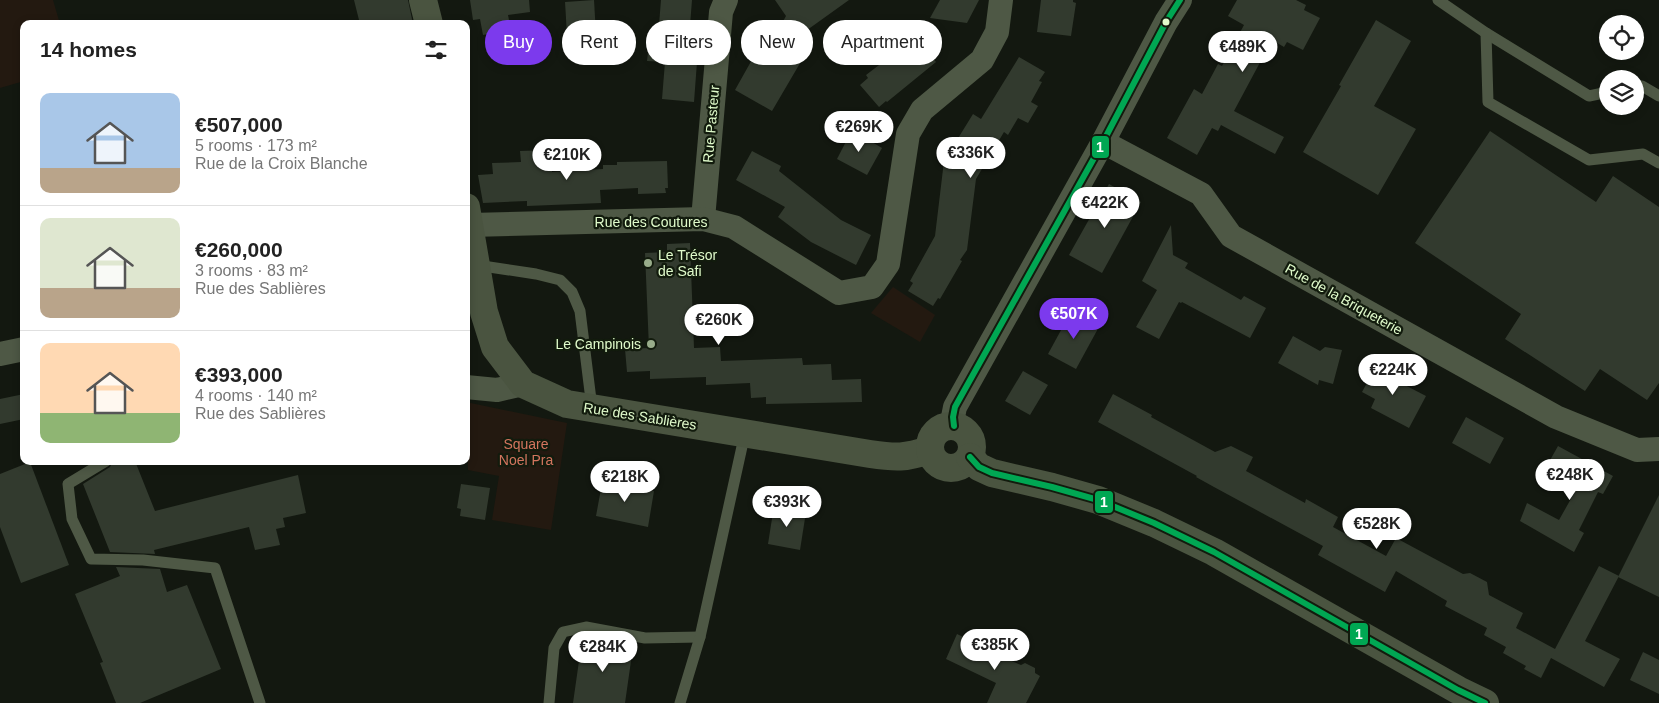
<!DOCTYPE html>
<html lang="en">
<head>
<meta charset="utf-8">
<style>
	:root { --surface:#fff; --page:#f2f2f2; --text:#222; --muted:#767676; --line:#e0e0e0; --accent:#7c3aed }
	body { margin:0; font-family:Arial,sans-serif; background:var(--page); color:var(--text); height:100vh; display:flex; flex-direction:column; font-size:19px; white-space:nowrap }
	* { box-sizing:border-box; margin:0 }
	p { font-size:16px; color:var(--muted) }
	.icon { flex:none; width:28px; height:28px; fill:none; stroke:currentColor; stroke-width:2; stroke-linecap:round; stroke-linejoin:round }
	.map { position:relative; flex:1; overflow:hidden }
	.sheet { position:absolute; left:20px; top:20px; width:450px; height:445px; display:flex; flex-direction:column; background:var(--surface); border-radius:10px; box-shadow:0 2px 8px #0003 }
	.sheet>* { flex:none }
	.top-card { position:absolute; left:485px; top:20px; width:475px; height:45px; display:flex; gap:10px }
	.fabs { position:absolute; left:1599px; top:15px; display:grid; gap:10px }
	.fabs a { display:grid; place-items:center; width:45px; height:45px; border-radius:50%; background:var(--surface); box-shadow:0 2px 8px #0003; font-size:25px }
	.price { position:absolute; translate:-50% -42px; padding:0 11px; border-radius:18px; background:#fff; color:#222; font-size:16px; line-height:32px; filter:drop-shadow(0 1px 2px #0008) }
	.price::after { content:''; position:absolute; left:50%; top:30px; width:15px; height:11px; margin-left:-8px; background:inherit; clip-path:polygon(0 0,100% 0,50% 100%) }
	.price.current { background:var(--accent); color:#fff }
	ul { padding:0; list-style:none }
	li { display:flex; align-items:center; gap:15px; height:125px; padding:0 20px }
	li+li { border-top:1px solid var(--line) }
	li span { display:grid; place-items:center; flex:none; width:140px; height:100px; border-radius:10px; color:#555 }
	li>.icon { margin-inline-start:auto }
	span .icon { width:60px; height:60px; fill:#fffc; stroke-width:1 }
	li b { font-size:21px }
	h2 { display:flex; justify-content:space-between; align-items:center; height:60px; padding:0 20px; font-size:21px }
	.tag { padding:0 18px; border-radius:22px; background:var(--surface); box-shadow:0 2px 8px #0003; font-size:18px; line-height:45px }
	.tag.current { background:var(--accent); color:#fff }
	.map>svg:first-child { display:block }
	.green { fill:#231910 }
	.building { fill:#323a2e }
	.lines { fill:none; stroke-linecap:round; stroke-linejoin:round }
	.lane { stroke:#4e5845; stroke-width:11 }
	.street { stroke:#4e5845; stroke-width:24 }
	.secondary { stroke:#4a5440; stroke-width:28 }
	.bus-1-casing { stroke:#121b0d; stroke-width:10 }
	.bus-1 { stroke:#00a753; stroke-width:6 }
	.bus-dot { fill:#e0fbcb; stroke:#121b0d; stroke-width:2 }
	.poi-dot { fill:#98ac8a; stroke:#121b0d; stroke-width:2 }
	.labels { text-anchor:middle; stroke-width:4.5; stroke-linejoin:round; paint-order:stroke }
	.street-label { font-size:14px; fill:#e0fbcb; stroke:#121b0d }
	.poi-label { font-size:14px; fill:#e0fbcb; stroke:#121b0d; text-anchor:start }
	.park-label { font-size:14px; fill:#d3755e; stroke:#121b0d }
	.line-badge { stroke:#121b0d; stroke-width:2 }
	.badge-label { font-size:14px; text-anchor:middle; font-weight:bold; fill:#fff }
</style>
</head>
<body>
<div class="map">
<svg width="1659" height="703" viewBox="0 0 1659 703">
	<rect width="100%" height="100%" fill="#131810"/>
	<!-- green -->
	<g class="green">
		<path d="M0,0H53L60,24H24V81L0,88Z"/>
		<path d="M893,287L935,315L920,342L871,313Z"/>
		<path d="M466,402L567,423L551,530L492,520L499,476L468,470Z"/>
	</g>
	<!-- building -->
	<g class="building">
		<path d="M354,0H408L413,24H360Z"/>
		<path d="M470,0H529L530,12L508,15L511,30L483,35L480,19L473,20Z"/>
		<path d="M594,0L596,34L567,35L565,2Z"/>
		<path d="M661,0H692L688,51H689L688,61L697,62L694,102L662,99L665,62L647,61L650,36L658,37Z"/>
		<path d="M775,0H849L789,43L806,53L772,111L735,90L763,40L770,44L786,16Z"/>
		<path d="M940,0H979L967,23L930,18Z"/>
		<path d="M1041,0H1073V2L1076,3L1071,36L1037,32Z"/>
		<path d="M1237,0H1296L1306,5L1304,10L1320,18L1303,50L1287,42L1284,47L1272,40L1234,111L1284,137L1275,154L1221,125L1218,131L1212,128L1197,155L1167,138L1194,89L1202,94L1218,64L1222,66L1244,25L1228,16Z"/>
		<path d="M1376,20L1411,41L1374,106L1416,129L1378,195L1303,152L1341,86L1339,85Z"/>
		<path d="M918,39L936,62L887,102L886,101L879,107L860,85L868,78L866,75L900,49L901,51Z"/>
		<path d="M1019,57L1045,72L1039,81L1042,82L1031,102L1038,106L1028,123L1018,118L1008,135L1004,132L976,179L967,250L960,260L962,261L940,299L938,298L933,306L908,291L913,283L910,281L935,236L944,161L973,114L981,119Z"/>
		<path d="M852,130L882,148L867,175L837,159Z"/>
		<path d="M1490,131L1596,202L1613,176L1659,207V383L1647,400L1600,369L1585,391L1505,339L1521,314L1415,243Z"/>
		<path d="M550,150L552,172L603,169V165H617V162L667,161L668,188H665L666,193L638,194V188L600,190L601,203L527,206V201L483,203L478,175L493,174L492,163L521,162L520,151Z"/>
		<path d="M752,151L781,166L779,171L841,220L871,235L856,265L811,242L778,217L785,207L736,180Z"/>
		<path d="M1109,184L1141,202L1102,273L1069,255Z"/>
		<path d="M1171,225L1173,255L1188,263L1185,268L1241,300L1244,296L1266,308L1250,338L1182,302L1181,303L1179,302L1159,339L1136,327L1157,290L1142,281Z"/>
		<path d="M690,243L694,348L720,347L721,361L802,358L803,365L831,364L832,380L861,379L862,402L766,404V397L751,398L750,383L706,385V377L650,379V371L627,372L625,349L649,348L645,253L667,252V244Z"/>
		<path d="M1072,310L1100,325L1076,369L1048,354Z"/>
		<path d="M1293,336L1320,351L1325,347L1342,350L1333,384L1319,380L1318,385L1278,363Z"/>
		<path d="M1378,363L1403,376L1399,382L1426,396L1409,428L1371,408L1375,399L1362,392Z"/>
		<path d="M1023,371L1048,385L1030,415L1005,401Z"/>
		<path d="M24,394V419L0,424V399Z"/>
		<path d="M1113,394L1152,415L1151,417L1215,452L1231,446L1253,457L1246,471L1305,503L1306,499L1338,517L1333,527L1386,556L1396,538L1463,574L1470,573L1487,582L1489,595L1523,613L1516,628L1555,649L1599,566L1619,576L1585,641L1620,659L1604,687L1551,658L1541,678L1524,669L1526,666L1503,653L1506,647L1484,635L1487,628L1445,606L1447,601L1396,571L1385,592L1318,555L1323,546L1214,487L1196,477L1197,476L1098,422Z"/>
		<path d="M1466,417L1504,438L1490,464L1452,443Z"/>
		<path d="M1558,446L1613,476L1603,494L1598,492L1579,530L1584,533L1574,552L1520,521L1527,503L1559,520L1581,481L1549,462Z"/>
		<path d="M113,461H135L155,511L298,475L306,513L283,518L285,527L276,529L280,545L255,550L249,527L154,550L155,554L110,552L83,484L110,467Z"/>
		<path d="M30,462L69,565L21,583L0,527V474Z"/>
		<path d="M603,478L637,484V488L654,491L648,527L596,516Z"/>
		<path d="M461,484L490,488L485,520L460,516L461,509L457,508Z"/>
		<path d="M1659,495V597L1618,577Z"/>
		<path d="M774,506L806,512L800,550L768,544Z"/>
		<path d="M116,567L160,569L167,592L187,585L221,669L140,703H116L100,663L103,662L75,594L120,576Z"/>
		<path d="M957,634L984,647L983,649L1021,665L1025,663L1035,668V673L1040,676L1026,703H987L996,683L946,659Z"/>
		<path d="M582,640L633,647L625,703H573Z"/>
		<path d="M1643,652L1659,660V694L1630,680Z"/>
	</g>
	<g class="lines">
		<!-- lane -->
		<g class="lane">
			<path d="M1438,0L1486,33L1589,96L1608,92"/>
			<path d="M1486,33L1488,102L1589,160L1643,154L1659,163"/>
			<path d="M1635,87L1642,86L1659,96"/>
			<path d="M476,265L536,274L560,280L572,292L580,311L592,408"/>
			<path d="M106,461L68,484L72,519L91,559L143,560L215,568L260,703"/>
			<path d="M549,703L554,648L563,632L586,627L645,638L700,637"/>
			<path d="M680,703L700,637L745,433"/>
		</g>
		<!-- street -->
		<g class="street">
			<path d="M1103,142L1201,194L1231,236L1556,417L1637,450L1659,449"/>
			<path d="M703,219L721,12L726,0"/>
			<path d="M470,225L703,219L734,227L839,293L872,287L888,264L908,134L922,110L982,60L997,32L1001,0"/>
			<path d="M0,354L24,349"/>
			<path d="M466,387L497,390L523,384"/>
			<path d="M954,426L953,417L955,407L1103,142L1166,22L1180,0"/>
		</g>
		<!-- secondary -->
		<g class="secondary">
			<path d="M423,0L429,24"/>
			<path d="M466,207L484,312L495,347L523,384L567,404L870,454C897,458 904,458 930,450"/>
			<circle cx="951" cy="447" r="21"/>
			<path d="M970,457L979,467L992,473L1052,487L1098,500L1154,523L1214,552L1458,690L1485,703"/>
		</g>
		<defs>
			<g id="bus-1">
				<path d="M954,426L953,417L955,407L1103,142L1166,22L1180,0"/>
				<path d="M970,457L979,467L992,473L1052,487L1098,500L1154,523L1214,552L1458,690L1485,703"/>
			</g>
		</defs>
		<!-- bus-1 casing -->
		<use href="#bus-1" class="bus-1-casing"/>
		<!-- bus-1 -->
		<use href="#bus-1" class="bus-1"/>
	</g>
	<!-- markers -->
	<circle class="bus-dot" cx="1166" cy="22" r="4.5"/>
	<g class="poi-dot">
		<circle cx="648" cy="263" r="5"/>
		<circle cx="651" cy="344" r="5"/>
	</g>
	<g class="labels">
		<!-- street labels -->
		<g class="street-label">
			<text transform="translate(711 124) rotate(-85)" y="5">Rue Pasteur</text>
			<text x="651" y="227">Rue des Coutures</text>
			<text transform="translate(1344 299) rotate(29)" y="5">Rue de la Briqueterie</text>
			<text transform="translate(640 416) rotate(9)" y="5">Rue des Sablières</text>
		</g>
		<!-- poi labels -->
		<g class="poi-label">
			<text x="658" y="260">Le Trésor<tspan x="658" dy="16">de Safi</tspan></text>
			<text x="641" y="349" text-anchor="end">Le Campinois</text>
		</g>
		<!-- park labels -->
		<g class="park-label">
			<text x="526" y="449">Square<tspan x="526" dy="16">Noel Pra</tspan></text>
		</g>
	</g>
	<g class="line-badge">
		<rect x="1091" y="135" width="19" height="24" rx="5" fill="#00a753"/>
		<rect x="1094" y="490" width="20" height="24" rx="5" fill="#00a753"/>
		<rect x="1349" y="622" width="20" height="24" rx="5" fill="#00a753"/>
	</g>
	<g class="badge-label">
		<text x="1100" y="152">1</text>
		<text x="1104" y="507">1</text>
		<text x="1359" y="639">1</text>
	</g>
</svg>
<div class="fabs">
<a><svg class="icon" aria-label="locate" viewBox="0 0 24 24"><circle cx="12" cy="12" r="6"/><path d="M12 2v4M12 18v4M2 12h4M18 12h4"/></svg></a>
<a><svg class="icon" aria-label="layers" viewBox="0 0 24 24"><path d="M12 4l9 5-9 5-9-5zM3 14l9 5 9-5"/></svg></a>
</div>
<b class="price" style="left:1243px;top:73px">€489K</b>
<b class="price" style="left:859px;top:153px">€269K</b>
<b class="price" style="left:971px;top:179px">€336K</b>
<b class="price" style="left:567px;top:181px">€210K</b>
<b class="price" style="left:1105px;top:229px">€422K</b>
<b class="price current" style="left:1074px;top:340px">€507K</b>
<b class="price" style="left:719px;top:346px">€260K</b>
<b class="price" style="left:1393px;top:396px">€224K</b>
<b class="price" style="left:1570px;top:501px">€248K</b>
<b class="price" style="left:625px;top:503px">€218K</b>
<b class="price" style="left:787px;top:528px">€393K</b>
<b class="price" style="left:1377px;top:550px">€528K</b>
<b class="price" style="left:995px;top:671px">€385K</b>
<b class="price" style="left:603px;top:673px">€284K</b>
<div class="top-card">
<a class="tag current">Buy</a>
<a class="tag">Rent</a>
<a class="tag">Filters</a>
<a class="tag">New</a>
<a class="tag">Apartment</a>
</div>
<section class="sheet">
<h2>14 homes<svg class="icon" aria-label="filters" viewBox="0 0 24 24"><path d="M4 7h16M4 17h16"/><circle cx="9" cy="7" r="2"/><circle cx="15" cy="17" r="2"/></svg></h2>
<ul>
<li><span style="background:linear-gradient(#a9c7e8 75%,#b9a48a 0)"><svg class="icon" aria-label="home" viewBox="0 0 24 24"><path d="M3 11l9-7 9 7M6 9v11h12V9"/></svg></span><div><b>€507,000</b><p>5 rooms · 173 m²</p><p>Rue de la Croix Blanche</p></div></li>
<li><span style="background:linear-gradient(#dfe7d0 70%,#b9a48a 0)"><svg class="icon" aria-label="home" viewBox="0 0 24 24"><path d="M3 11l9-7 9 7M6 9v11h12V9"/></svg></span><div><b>€260,000</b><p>3 rooms · 83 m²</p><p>Rue des Sablières</p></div></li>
<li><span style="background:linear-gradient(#ffd9b3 70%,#8fb573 0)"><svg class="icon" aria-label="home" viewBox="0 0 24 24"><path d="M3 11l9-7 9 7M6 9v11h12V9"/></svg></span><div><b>€393,000</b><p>4 rooms · 140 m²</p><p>Rue des Sablières</p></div></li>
</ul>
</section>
</div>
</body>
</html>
